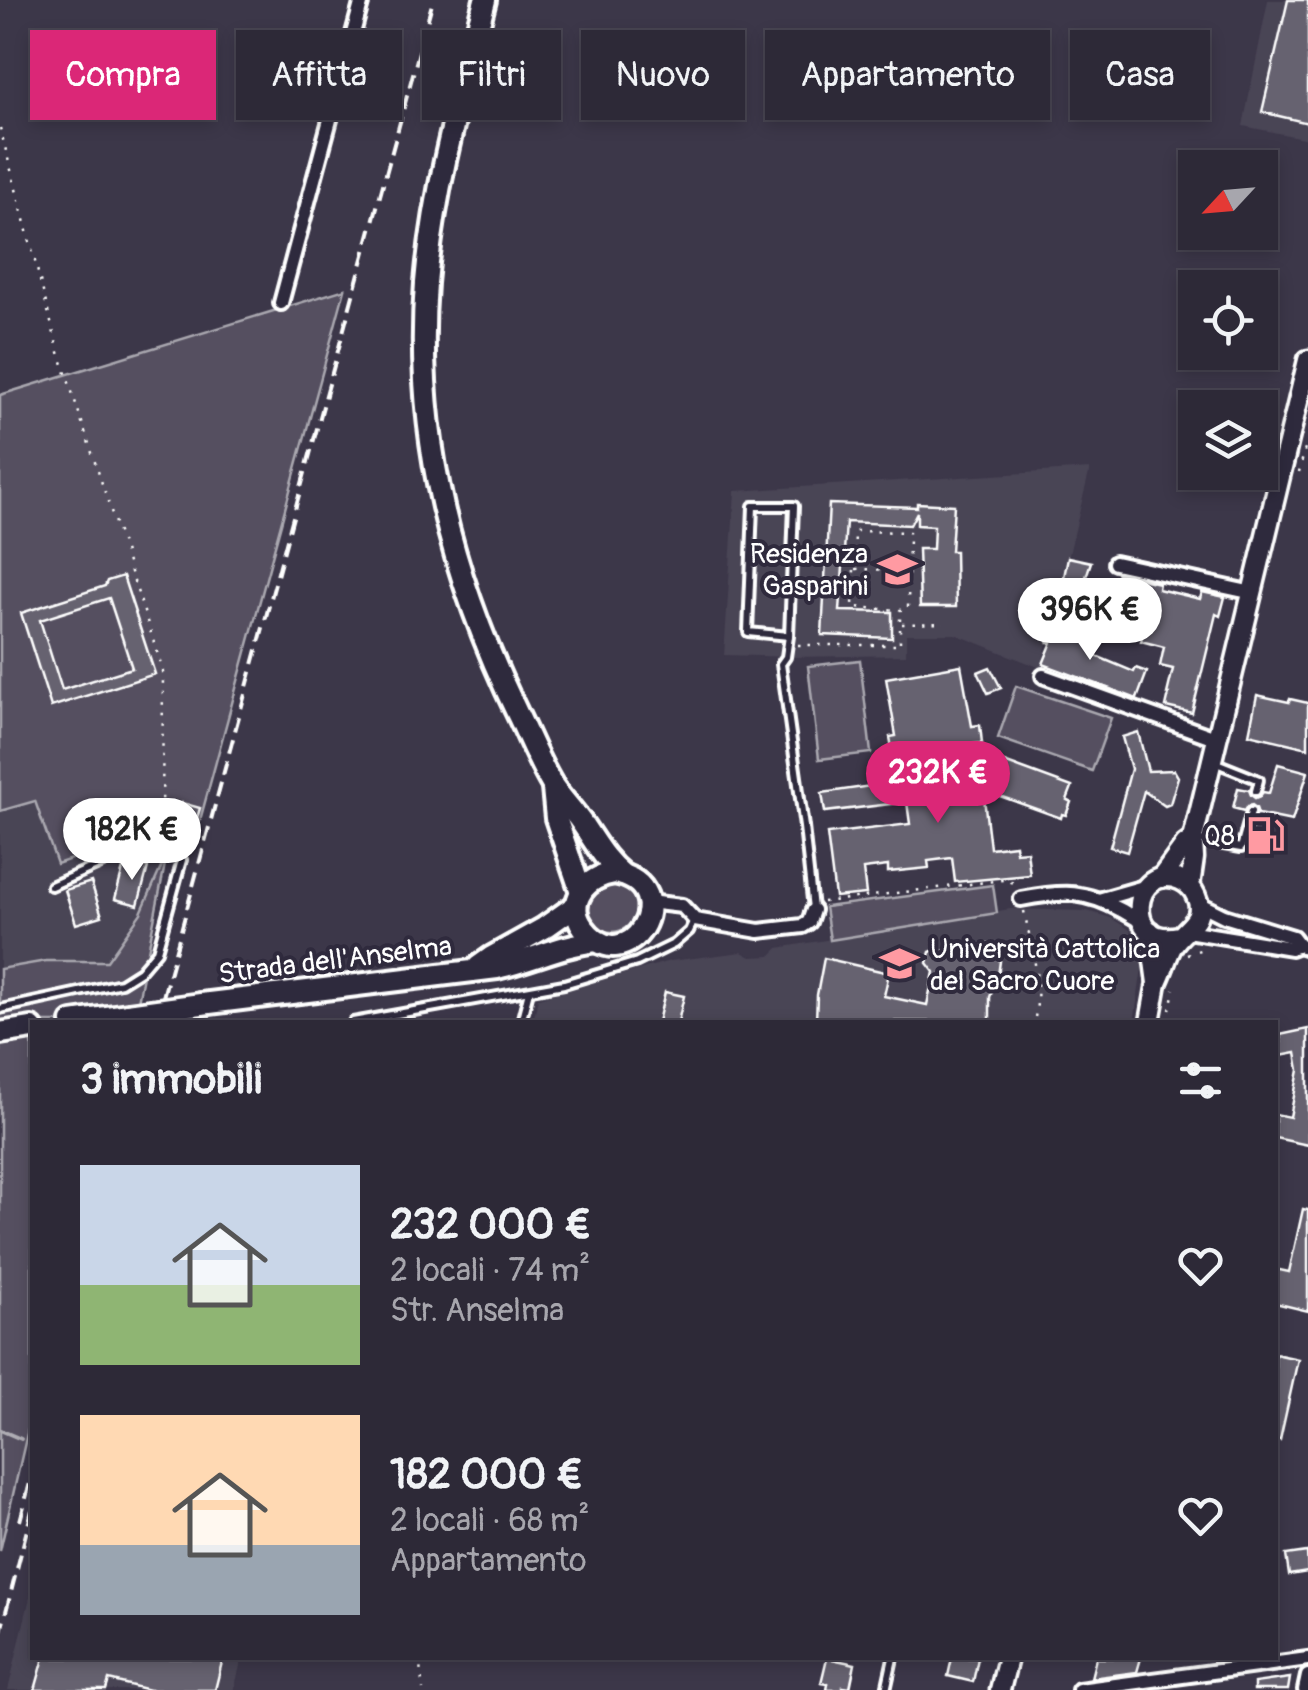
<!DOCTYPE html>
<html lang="it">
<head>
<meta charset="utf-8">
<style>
	:root { --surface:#2d2937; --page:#393542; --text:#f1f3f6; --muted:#a7a6ad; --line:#484552; --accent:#db2777 }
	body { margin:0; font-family:Pangolin,sans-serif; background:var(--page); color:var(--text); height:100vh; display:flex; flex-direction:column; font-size:38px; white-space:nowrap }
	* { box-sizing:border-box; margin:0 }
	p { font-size:32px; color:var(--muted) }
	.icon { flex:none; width:55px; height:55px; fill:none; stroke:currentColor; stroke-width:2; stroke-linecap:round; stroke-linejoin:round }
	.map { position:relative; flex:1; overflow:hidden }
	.sheet { position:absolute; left:30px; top:1020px; width:1248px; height:640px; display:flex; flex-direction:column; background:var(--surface); border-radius:0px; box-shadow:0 5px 15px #0003,0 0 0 2px var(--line) }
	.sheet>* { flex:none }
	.guide { position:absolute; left:30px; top:30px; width:1250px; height:90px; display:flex; gap:20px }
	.needle { width:65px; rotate:244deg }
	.tools { position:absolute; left:1178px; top:150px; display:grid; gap:20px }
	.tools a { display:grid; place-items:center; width:100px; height:100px; border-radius:0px; background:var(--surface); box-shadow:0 5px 15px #0003,0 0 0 2px var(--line); font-size:50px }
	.price { position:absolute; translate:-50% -85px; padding:0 22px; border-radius:35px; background:#fff; color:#222; font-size:32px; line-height:65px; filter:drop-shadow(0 2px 5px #0008) }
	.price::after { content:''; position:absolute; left:50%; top:60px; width:30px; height:22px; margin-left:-15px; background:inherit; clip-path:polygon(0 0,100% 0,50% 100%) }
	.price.selected { background:var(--accent); color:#fff }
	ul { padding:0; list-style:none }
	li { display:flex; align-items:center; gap:30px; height:250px; padding:0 50px }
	li span { display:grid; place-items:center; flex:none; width:280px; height:200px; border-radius:0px; color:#555 }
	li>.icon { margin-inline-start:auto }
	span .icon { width:120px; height:120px; fill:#fffc; stroke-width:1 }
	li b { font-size:42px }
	h2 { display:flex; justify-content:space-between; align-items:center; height:120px; padding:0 50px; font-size:42px }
	.chip { padding:0 35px; border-radius:0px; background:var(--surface); box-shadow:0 5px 15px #0003,0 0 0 2px var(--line); font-size:35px; line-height:90px }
	.chip.selected { background:var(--accent); color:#fff }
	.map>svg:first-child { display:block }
	.built { fill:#494455 }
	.green { fill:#555060; stroke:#aaa8b0; stroke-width:2.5 }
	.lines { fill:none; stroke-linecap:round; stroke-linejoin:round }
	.stream { stroke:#afadb4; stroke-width:4 }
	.building { fill:#666270; stroke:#fff; stroke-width:2.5; fill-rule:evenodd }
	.lane-casing { stroke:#fff; stroke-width:14 }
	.street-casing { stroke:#fff; stroke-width:20 }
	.secondary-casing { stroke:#fff; stroke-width:25 }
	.primary-casing { stroke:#fff; stroke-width:28 }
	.path { stroke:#fff; stroke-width:2.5; stroke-dasharray:2.5 8; stroke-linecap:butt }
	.lane { stroke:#2f2a3d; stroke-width:6 }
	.street { stroke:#2f2a3d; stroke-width:12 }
	.secondary { stroke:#2f2a3d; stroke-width:18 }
	.primary { stroke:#2f2a3d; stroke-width:20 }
	.rail { stroke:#fff; stroke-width:4; stroke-dasharray:15 8; stroke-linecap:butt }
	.primary-bridge-casing { stroke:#fff; stroke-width:28; stroke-linecap:butt }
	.primary-bridge { stroke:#2f2a3d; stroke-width:20 }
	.labels { text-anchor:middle; stroke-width:8; stroke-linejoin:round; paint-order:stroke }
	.poi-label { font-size:28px; fill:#fff; stroke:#2f2a3d; text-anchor:end }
	.street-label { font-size:28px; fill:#fff; stroke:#2f2a3d }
</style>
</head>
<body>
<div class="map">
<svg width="1308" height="1690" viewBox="0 0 1308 1690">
	<rect width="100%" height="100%" fill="#3c3749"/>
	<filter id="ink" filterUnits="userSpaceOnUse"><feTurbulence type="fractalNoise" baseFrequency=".01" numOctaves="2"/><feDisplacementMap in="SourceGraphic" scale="20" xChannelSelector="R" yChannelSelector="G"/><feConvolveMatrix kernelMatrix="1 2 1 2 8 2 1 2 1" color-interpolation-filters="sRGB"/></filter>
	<g filter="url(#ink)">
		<!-- built -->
		<g class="built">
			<path d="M1268,0H1308V139L1243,126Z"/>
			<path d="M1090,469L1041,668L955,634H906V655L794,657L724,655L735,491Z"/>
			<path d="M35,801L57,864L148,832L193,846L167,854L141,913L107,961H46L0,969V811Z"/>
			<path d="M1010,909L1087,911L1111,918L1130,930L1140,946L1142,968L1134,1022H533L538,998L670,961L742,952L751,957L770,956L778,948Z"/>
			<path d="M32,1589V1658H242L234,1690H8Z"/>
		</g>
		<!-- green -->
		<g class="green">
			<path d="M345,289L193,846L148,832L57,864L35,801L0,811V395Z"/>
			<path d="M860,660L871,753L819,759L808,666Z"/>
			<path d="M1016,686L1111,718L1092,771L998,738Z"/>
			<path d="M167,854L134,1022H32V1412L0,1551V969L46,961H107L141,913Z"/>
			<circle cx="612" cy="908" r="24"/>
			<path d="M993,885L997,913L830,940L825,907Z"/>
		</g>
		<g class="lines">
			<!-- stream -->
			<path class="stream" d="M0,1430L21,1439"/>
		</g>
		<!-- building -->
		<g class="building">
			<path d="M1288,0H1308V123L1262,112Z"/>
			<path d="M917,503L954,505L951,551H955L956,607H920L918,549H933L934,526L917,525V512L910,525L846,522L840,611L892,612V638L822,635L829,504L917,507Z"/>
			<path d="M1068,557L1091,562L1083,586L1063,582Z"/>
			<path d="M1118,574L1159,583L1158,589L1200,599L1202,592L1225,597L1220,616L1216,614L1192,713L1166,707L1169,694H1167L1173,669L1160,666L1164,647L1141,641L1150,607L1113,598Z"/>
			<path d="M123,576L155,674L51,707L21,613L105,586L107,581ZM109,598L132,668L62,690L40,620Z"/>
			<path d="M1052,626L1086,633L1085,635L1093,638L1092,641L1100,643L1096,656L1134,672L1136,668L1147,672L1137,699L1043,664L1052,642H1048Z"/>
			<path d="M961,665L972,726L980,725L982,743L893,754L890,737L896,736L886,678Z"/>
			<path d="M990,667L1001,688L988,693L978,672Z"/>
			<path d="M1257,695L1289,702L1290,699L1308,703V748L1249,734Z"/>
			<path d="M1138,732L1148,771L1174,770L1178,777L1170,804L1165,806L1144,791L1127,852L1110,847L1131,769L1122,737Z"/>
			<path d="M1004,762L1072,787L1067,800L1071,802L1066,815L1062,814L1061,818L983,790L990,848L1015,845L1016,852L1027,851L1030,875L955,882L952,858L928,861L929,868L888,872V866L863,869L866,894L835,897L827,834L910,824L907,802L825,812L822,793L892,783V778L903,776V782L1001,770Z"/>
			<path d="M1278,764L1308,772L1292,821L1258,814L1256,808L1252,805L1247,806L1244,811L1233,808L1238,788L1249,790L1251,795L1255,798L1260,796L1263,792L1269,793Z"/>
			<path d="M182,803L200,808L194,828L174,822Z"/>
			<path d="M125,861L148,867L138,905L115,899Z"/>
			<path d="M91,882L102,916L76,924L65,890Z"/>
			<path d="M997,943L1000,961L998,976L990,997V1022L816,1021L817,995L824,958L889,973L884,996L927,1005L934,972L927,963L930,952L937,949L954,953L955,946Z"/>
			<path d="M665,992L684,996L678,1022H658Z"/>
			<path d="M1308,1029V1145L1275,1138V1114L1290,1117L1299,1070L1296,1053L1275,1057V1043L1281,1042L1280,1035Z"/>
			<path d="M1303,1209L1308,1210V1311L1275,1303V1269L1289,1272Z"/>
			<path d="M1275,1354L1298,1359L1280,1440L1275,1439Z"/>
			<path d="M1307,1552L1308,1572L1289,1575L1286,1555Z"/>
			<path d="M44,1658H223L215,1690H149L109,1680L106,1690H35Z"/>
			<path d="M827,1658L855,1664L850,1688L843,1687V1690H827L828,1684L821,1683Z"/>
			<path d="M952,1658H978L973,1682L948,1676Z"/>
			<path d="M1096,1658H1141L1137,1672L1091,1678Z"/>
			<path d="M1290,1678L1288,1690H1254V1683Z"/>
		</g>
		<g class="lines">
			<defs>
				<g id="lane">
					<path d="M789,636L748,632L753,506H794L789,636L786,657L781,664L804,827L813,909"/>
					<path d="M1214,762L1259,780L1256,791"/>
					<path d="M1195,840L1241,848L1251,812"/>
					<path d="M0,1009L121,983L140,971L157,951L182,860L162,841L150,842L51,886"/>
					<path d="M353,1022L564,984L637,962L674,944L689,931L694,920"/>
					<path d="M521,1022L529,991"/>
					<path d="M886,1690L893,1658"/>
				</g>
				<g id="street">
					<path d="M281,303L362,0"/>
					<path d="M1115,563L1253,593"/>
					<path d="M1043,676L1218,739"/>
					<path d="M1021,899C1064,891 1085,890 1123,911C1131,916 1137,918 1143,924"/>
					<path d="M1102,899L1147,886"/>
					<path d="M648,902L682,906L695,920L759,931L803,926L809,922L813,910"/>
					<path d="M1198,903L1224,916L1293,937L1299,945"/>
					<path d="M1187,931L1291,948L1299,945L1308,948"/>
					<path d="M1079,1690L1308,1659"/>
					<path d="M1305,1690L1308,1676"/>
				</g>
				<g id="secondary">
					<path d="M1161,878L1185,845L1193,839"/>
					<path d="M1190,886L1194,858L1193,839L1308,360"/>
					<path d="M1150,931L1157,983L1150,1022"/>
					<path d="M1157,983C1163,971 1166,959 1172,947C1181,929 1208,922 1196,896C1193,889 1187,883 1180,880C1132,860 1121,949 1179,936"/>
					<path d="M1000,1690L1008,1658"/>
				</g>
				<g id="primary">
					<path d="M485,0C461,93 434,187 426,283C414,438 452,579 519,717C530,740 540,765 553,786C561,798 572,809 581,822C595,842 604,860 623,875"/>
					<path d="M553,788L556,818L581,892"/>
					<path d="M614,873C688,886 627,987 583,927C565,902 587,876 614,873Z"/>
					<path d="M478,967L492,957L544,928L575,906"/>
					<path d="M201,1004L497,968C532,960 561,945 596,941"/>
					<path d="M72,1022L128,1014"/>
					<path d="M0,1033L32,1028"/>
				</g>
			</defs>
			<!-- lane casing -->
			<use href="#lane" class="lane-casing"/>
			<!-- street casing -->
			<use href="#street" class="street-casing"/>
			<!-- secondary casing -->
			<use href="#secondary" class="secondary-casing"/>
			<!-- primary casing -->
			<use href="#primary" class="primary-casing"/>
			<!-- path -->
			<g class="path">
				<path d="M0,128L58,349L163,670L162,830"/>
				<path d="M1299,472L1306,445"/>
				<path d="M856,569L908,570"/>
				<path d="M902,624L944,623"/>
				<path d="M798,645H900V610L908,609L909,532L855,531L853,607L900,610"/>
				<path d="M823,902L1003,880L1019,884"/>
				<path d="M1024,911C1032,949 1043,984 1034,1022"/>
				<path d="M1187,954L1203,949"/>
				<path d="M1170,1010L1174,989"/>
				<path d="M419,1658L423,1690"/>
			</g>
			<!-- lane -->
			<use href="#lane" class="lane"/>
			<!-- street -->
			<use href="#street" class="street"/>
			<!-- secondary -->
			<use href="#secondary" class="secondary"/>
			<!-- primary -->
			<use href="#primary" class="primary"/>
			<!-- rail -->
			<g class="rail">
				<path d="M163,997L433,0"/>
				<path d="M20,1521L32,1475"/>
				<path d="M0,1635L32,1510"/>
			</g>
			<defs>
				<path id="primary-bridge" d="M128,1014L201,1004"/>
			</defs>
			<!-- primary-bridge casing -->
			<use href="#primary-bridge" class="primary-bridge-casing"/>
			<!-- primary-bridge -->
			<use href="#primary-bridge" class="primary-bridge"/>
		</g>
	</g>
	<!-- icons -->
	<defs>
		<symbol id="university-bare" viewBox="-9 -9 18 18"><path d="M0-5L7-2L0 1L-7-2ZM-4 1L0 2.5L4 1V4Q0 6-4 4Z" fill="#ff9aa2" stroke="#2f2a3d" stroke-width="2.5" paint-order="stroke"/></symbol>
		<symbol id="fuel-bare" viewBox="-9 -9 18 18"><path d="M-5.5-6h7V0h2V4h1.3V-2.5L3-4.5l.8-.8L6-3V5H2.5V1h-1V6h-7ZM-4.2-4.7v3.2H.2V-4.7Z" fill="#ff9aa2" stroke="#2f2a3d" stroke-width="2.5" paint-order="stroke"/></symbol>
	</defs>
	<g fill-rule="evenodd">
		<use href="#university-bare" x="870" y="542" width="55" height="55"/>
		<use href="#fuel-bare" x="1238" y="808" width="55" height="55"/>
		<use href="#university-bare" x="872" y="936" width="55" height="55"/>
	</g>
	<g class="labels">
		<!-- poi labels -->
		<g class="poi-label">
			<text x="868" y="563">Residenza<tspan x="868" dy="32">Gasparini</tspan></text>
			<text x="1235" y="845">Q8</text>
			<text x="930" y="958" text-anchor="start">Università Cattolica<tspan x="930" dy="32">del Sacro Cuore</tspan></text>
		</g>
		<!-- street labels -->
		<g class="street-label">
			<text transform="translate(335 959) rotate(-7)" y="10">Strada dell'Anselma</text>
		</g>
	</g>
</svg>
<div class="tools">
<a><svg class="needle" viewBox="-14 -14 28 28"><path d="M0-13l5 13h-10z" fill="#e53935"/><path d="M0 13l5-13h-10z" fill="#a7a6ad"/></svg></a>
<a><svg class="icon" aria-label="locate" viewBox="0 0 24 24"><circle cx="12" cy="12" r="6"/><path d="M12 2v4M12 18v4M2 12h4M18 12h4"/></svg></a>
<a><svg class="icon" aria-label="layers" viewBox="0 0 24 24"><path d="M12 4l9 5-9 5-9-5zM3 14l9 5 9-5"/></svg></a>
</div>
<b class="price" style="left:1090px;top:663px">396K €</b>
<b class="price selected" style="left:938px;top:826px">232K €</b>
<b class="price" style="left:132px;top:883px">182K €</b>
<div class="guide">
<a class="chip selected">Compra</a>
<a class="chip">Affitta</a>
<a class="chip">Filtri</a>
<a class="chip">Nuovo</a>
<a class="chip">Appartamento</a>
<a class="chip">Casa</a>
</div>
<section class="sheet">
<h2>3 immobili<svg class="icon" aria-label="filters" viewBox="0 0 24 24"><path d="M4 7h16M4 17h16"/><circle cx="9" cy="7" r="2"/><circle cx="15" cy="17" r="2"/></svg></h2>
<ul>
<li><span style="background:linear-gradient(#c9d6e8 60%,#8fb573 0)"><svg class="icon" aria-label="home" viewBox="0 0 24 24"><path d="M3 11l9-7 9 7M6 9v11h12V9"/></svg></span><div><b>232 000 €</b><p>2 locali · 74 m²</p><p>Str. Anselma</p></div><svg class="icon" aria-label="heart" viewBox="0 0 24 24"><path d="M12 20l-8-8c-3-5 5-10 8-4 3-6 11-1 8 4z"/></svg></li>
<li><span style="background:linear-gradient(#ffd9b3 65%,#9aa5b1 0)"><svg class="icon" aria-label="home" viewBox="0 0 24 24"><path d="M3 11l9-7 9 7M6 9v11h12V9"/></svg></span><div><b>182 000 €</b><p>2 locali · 68 m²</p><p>Appartamento</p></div><svg class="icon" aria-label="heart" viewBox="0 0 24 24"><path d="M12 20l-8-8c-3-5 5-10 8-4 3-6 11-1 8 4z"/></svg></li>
</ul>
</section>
</div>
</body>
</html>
